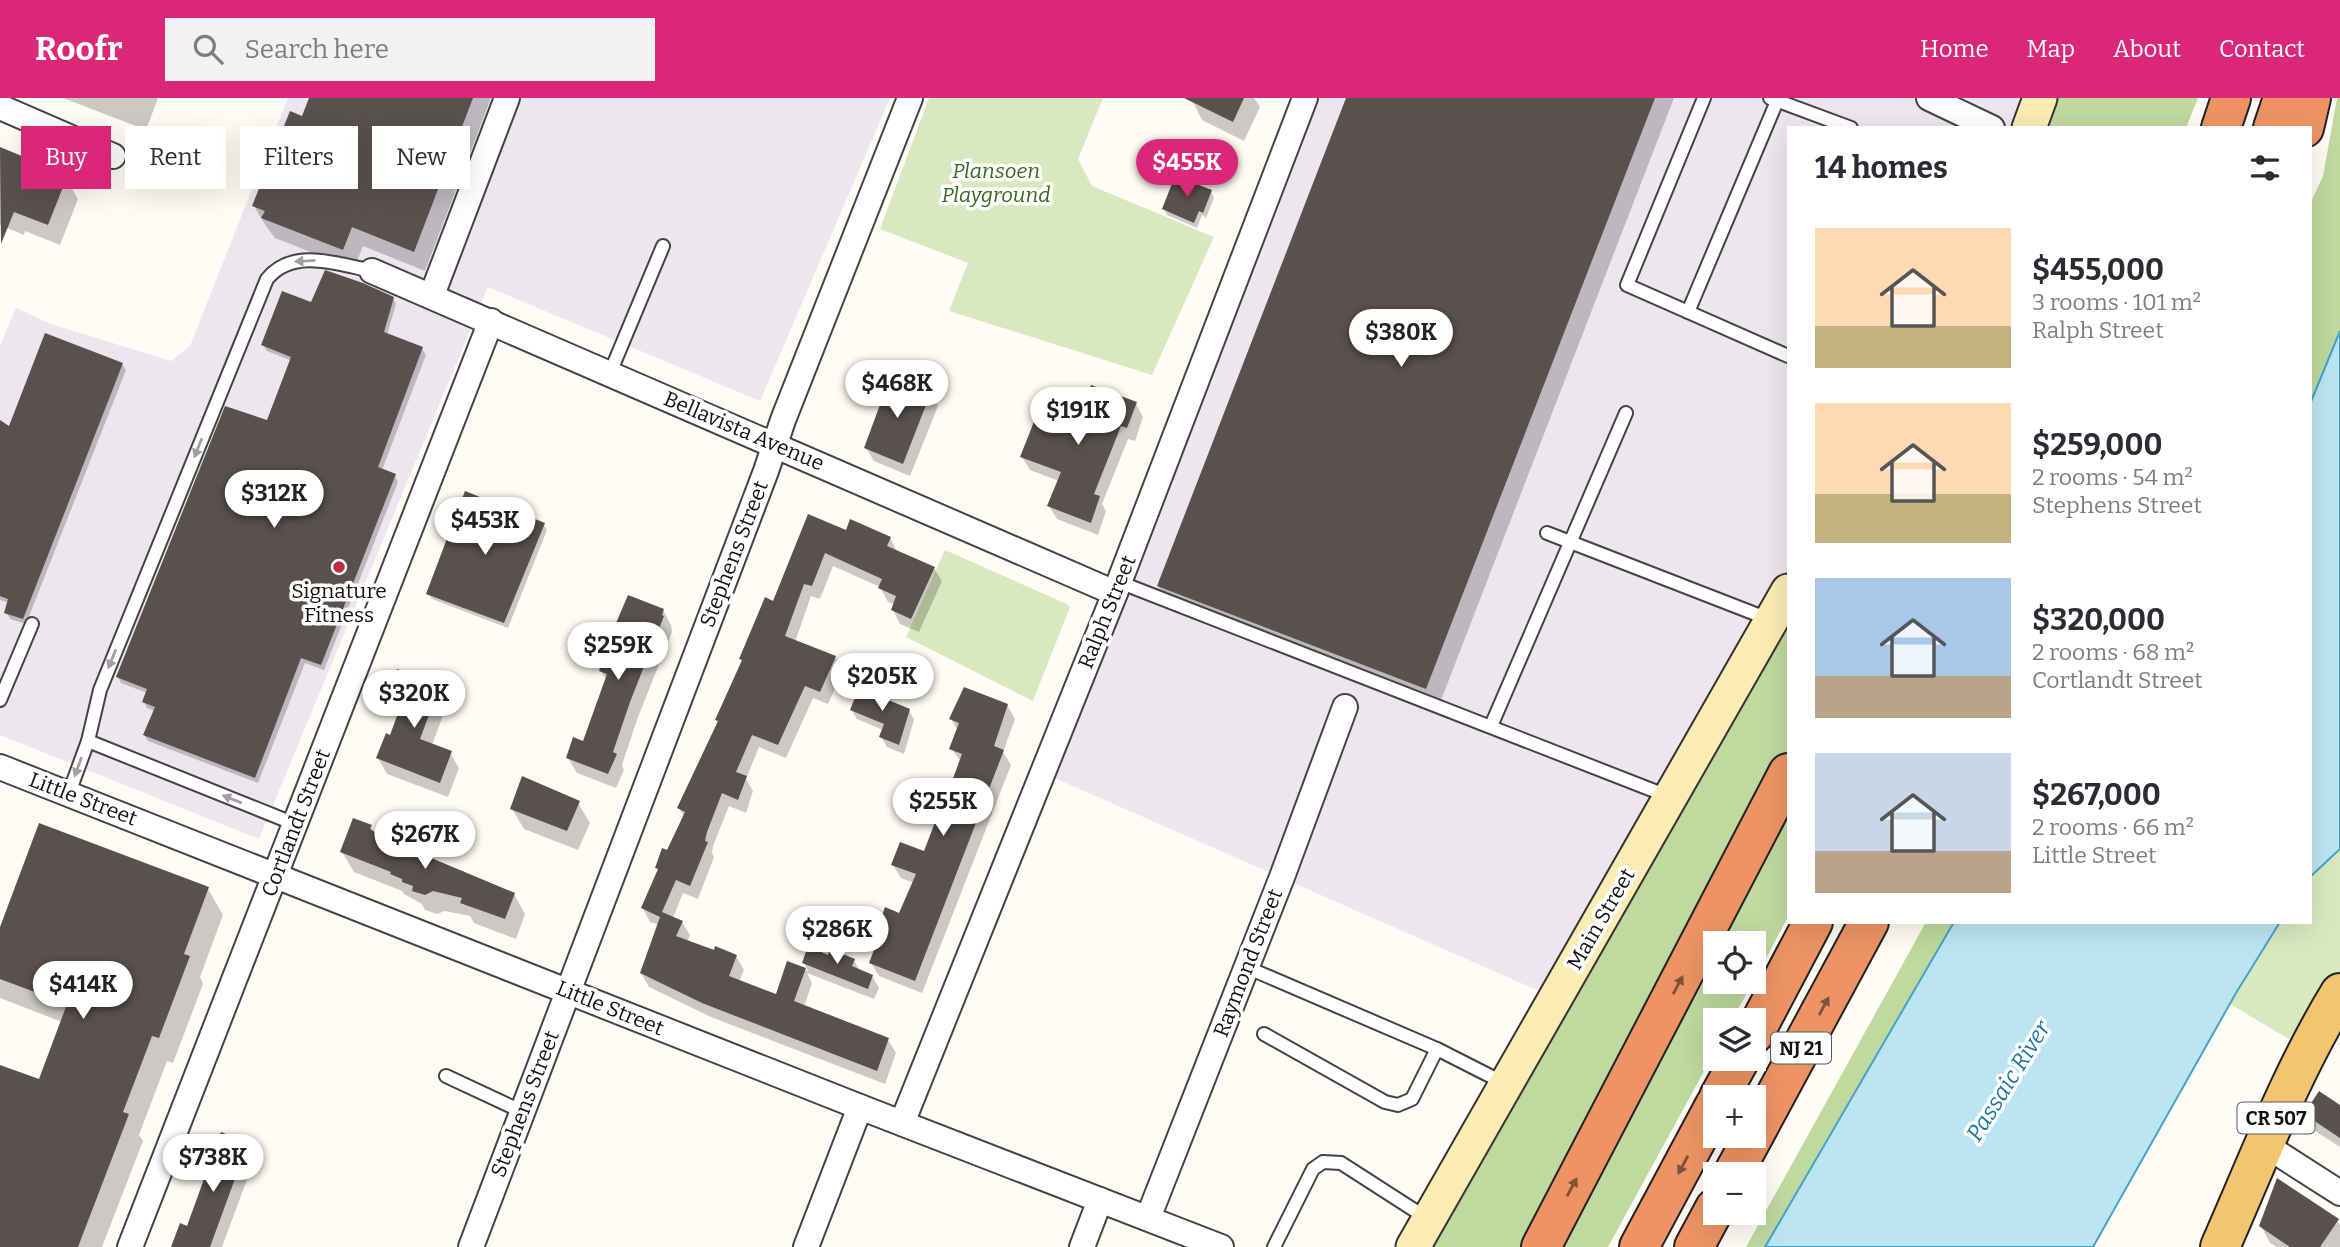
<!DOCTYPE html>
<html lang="en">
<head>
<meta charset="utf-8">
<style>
	:root { --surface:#fff; --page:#f2f2f3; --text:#2b2b33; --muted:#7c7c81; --accent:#db2777 }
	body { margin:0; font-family:Bitter,serif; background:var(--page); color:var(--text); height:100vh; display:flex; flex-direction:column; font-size:26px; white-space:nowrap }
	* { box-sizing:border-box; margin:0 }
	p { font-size:23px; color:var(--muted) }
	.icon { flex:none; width:38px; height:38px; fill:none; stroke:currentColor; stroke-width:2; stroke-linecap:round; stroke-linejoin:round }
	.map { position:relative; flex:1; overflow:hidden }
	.drawer { position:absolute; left:1787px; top:28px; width:525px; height:798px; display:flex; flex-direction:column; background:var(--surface); border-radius:0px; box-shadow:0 7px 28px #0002 }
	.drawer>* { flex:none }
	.hud { position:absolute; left:21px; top:28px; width:665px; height:63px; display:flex; gap:14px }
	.buttons { position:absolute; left:1703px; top:833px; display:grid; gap:14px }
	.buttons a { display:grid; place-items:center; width:63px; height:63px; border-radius:0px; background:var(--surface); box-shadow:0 7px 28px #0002; font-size:35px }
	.price { position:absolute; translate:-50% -60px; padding:0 16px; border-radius:24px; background:#fff; color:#222; font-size:23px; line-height:46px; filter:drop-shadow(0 2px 4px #0008) }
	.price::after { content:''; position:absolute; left:50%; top:42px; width:21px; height:16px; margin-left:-10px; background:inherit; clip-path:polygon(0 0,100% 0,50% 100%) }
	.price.active { background:var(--accent); color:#fff }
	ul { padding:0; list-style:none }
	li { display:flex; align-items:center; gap:21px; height:175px; padding:0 28px }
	li span { display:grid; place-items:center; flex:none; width:196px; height:140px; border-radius:0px; color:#555 }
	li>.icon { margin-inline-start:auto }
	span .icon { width:84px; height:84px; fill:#fffc; stroke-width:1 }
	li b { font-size:30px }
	h2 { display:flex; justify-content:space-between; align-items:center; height:84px; padding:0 28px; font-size:30px }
	.tag { padding:0 24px; border-radius:0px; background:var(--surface); box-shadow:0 7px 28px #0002; font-size:24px; line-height:63px }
	.tag.active { background:var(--accent); color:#fff }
	header { display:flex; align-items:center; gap:42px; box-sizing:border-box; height:98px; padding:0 35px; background:var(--accent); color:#fff }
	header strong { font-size:33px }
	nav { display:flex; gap:38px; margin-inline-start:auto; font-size:24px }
	.search { width:490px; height:63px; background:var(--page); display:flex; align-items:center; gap:18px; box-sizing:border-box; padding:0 24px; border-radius:0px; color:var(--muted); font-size:26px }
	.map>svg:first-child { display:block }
	.industrial { fill:#ede6ee }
	.green { fill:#d9e9bf }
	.forest { fill:#bfd99f }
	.water { fill:#bce5f4; stroke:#45a2c8; stroke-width:2 }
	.shadow { fill:#0003 }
	.building { fill:#59514d }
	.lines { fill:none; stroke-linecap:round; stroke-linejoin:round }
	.lane-casing { stroke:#444; stroke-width:16 }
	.street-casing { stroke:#444; stroke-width:28 }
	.secondary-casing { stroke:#333; stroke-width:37 }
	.primary-casing { stroke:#222; stroke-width:42 }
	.highway-casing { stroke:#222; stroke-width:42 }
	.lane { stroke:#fff; stroke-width:12 }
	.street { stroke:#fff; stroke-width:24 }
	.secondary { stroke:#fbecb3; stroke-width:33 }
	.primary { stroke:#f3c571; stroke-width:38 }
	.highway { stroke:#ee9464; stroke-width:38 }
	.oneway { fill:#a0a0a0 }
	.oneway2 { fill:#80523a }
	.poi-dot { fill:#bd2d44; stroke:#fff; stroke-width:2.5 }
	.labels { text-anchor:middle; stroke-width:7; stroke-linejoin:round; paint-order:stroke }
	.shield { fill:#fff; stroke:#585858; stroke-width:2 }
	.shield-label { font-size:19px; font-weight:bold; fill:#111 }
	.park-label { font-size:21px; font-style:italic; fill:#386722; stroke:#fff }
	.street-label { font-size:21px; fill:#111; stroke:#fff }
	.poi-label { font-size:21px; fill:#111; stroke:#fff }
	.water-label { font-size:23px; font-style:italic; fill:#1d759f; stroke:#fff }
</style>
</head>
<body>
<header>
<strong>Roofr</strong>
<div class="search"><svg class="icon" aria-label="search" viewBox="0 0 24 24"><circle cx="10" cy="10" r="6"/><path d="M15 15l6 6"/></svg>Search here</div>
<nav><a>Home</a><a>Map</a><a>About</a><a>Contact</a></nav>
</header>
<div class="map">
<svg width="2340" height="1149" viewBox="0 0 2340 1149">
	<rect width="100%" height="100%" fill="#fffcf5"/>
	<!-- industrial -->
	<g class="industrial">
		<path d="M288,0H890L760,303L488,189L259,741L0,637V248L16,210L51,226L171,263L190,248Z"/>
		<path d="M1304,0H2045L2034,30H1788V509L1562,903L1043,675Z"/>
	</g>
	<!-- green -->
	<g class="green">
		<path d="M929,0H1103L1078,61L1092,88L1214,139L1152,277L949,213L968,165L880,131Z"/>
		<path d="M945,452L1067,506L1070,509L1033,603L906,539Z"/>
		<path d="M2340,751V895L2307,952L2230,906L2280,824H2310V779Z"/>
	</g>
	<!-- forest -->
	<g class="forest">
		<path d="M2045,0H2198L2186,30H2034Z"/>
		<path d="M2337,0H2340V233L2310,306V106L2323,78Z"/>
		<path d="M1788,509V819L1754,883V845H1715V884H1753L1732,922H1715V953L1608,1149H1425Z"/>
		<path d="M1926,824H1954L1765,1149H1746Z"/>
	</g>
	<!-- water -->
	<g class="water">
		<path d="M2340,233V751L2310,779V306Z"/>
		<path d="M1954,824H2280L2236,895L2093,1149H1765Z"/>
	</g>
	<!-- shadow -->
	<g class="shadow">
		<path d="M63,0H158L146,32Z"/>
		<path d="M320,0H491L425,173L363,148L354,171L275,140L266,128L254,108L303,20Z"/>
		<path d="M1191,0H1254L1260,9L1244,43L1202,22Z"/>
		<path d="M1348,0H1674L1438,610L1170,508L1158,488Z"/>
		<path d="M0,50L33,65L35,68L66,80L78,101L60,147L25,133L24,137L0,127Z"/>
		<path d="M1211,94L1214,100L1206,120L1202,117L1197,130L1167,117L1164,111Z"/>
		<path d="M393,200L396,206L387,237L422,251L426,257L382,372L395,378L398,384L324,572L305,565L258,685L148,643L144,637L155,613L147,610L144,604L147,595L121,585L118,579L268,324L292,263L267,253L263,247L312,206Z"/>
		<path d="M122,266L126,272L26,526L10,521L6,514L9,505L0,502V334Z"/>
		<path d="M930,295L938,308L910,378L874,363L866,350Z"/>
		<path d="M1085,306H1136L1143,319L1135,343L1128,341L1102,406L1106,413L1098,437L1057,421L1049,408L1059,383L1030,372L1022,359L1065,318Z"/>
		<path d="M809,419L847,434L890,440L898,455L934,470L942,483L919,534L900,526L893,512L895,507L888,504L880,489L833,468L820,501L811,498L795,544L835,559L843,573L828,606L813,600L786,660L759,649L746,681L753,693L746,715L729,708L713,748L712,755L714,759L698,801L683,795L673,820L682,824L690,837L687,844L736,858L744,872L739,884L777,898L788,865L808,873L804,865L829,859L854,862L860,873L872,878L879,890L874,901L807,875L812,885L804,909L888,942L896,955L885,986L711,919L649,889L641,875L659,827L650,824L643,810L659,773L657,769L668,754L684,719L679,710L719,625L717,622L743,564L741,561L774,505Z"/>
		<path d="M543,426L547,432L508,530L432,501L428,495Z"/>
		<path d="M663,512L671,527L672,534L638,619L622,667L624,672L616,690L577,675L568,660L584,645L607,582L601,573L606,560L602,553Z"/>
		<path d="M439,589L448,604L432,647L450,655L459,670L448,699L387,676L378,660L391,639L402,608L391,592Z"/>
		<path d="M881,597L884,602L909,612L914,622L904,656L887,649L881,639L883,632L857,621L851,611Z"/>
		<path d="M1007,607L1015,621L1003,654L1011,667L922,895L879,878L871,865L883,834L880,829L900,817L914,785L901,780L893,767L925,755L939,721L933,711L949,696L961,664L951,650L958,633L951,621Z"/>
		<path d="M578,705L590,725L578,752L524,731L512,711Z"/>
		<path d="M371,729L375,736L385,743L514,796L525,816L516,841L474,825L470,818L445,813L437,816L425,812L422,806L404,796L402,793L354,774L342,754Z"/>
		<path d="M208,791L223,817L200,879L203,886L173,965L167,963L139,1037L143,1043L102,1149H0V969L40,984L62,924L0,900V834Z"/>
		<path d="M2340,1009V1049L2315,1033L2306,1016Z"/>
		<path d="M247,1047L255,1060L222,1149H173Z"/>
		<path d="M2337,1123L2340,1127V1149H2277L2270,1145L2261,1128Z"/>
	</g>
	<!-- building -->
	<g class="building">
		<path d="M309,0H473L414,154L352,129L343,152L261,120L265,113L252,108L290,13L302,18Z"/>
		<path d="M1184,0H1244L1233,24Z"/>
		<path d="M1346,0H1655L1426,591L1157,488Z"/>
		<path d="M0,49L34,63L33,66L67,79L48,127L14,114L1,146Z"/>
		<path d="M1175,78L1212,92L1203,115L1199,113L1194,125L1162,111Z"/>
		<path d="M325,172L363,185L394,199L384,234L423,249L378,369L396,376L321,567L301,560L255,680L143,637L155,609L142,604L147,591L116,579L225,308L267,322L291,259L261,247L282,193L311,204Z"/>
		<path d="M45,235L123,265L23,521L4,515L8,501L0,498V322L9,328Z"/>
		<path d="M891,277L931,294L903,366L864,350Z"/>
		<path d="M1091,287L1137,304L1127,330L1121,328L1094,396L1100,398L1091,425L1047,408L1061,374L1020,359L1041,306L1064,315L1070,298L1084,304Z"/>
		<path d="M465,393L545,425L504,525L426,496Z"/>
		<path d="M808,416L846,432L850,421L891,439L887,448L935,469L911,521L891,512L896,498L878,490L882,481L825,455L812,488L804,486L785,538L836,558L820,594L805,588L778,647L752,637L736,674L747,678L738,702L722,695L707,734L705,743L708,744L690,788L676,782L662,814L683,823L676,838L714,852L715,848L737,857L729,878L776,896L787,863L806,870L794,903L889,940L877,973L702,905L640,875L660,819L641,810L658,771L655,770L662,750L667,752L685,714L677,710L718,623L715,622L742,562L739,561L765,499L773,503Z"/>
		<path d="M628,497L664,511L662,517L664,518L630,604L613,654L617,656L608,676L566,660L573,639L583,643L607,576L599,573L605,556L600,553L606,538L611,537Z"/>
		<path d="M397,571L440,587L420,641L452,653L440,685L376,660L386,635L390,637L404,599L389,592Z"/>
		<path d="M860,587L882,595L881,599L910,611L899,647L879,639L884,626L850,612Z"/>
		<path d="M964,589L1008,606L994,648L1004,652L915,883L869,865L882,831L878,829L885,809L899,815L916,776L891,767L900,744L924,753L939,714L931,711L939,690L948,694L962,656L949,651L959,625L949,621Z"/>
		<path d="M522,678L580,703L567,733L510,711Z"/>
		<path d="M353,720L372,727L370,731L386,741L515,795L505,821L460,805L462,800L433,793L425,797L412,793L413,788L402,784V781L390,776L391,774L340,754Z"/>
		<path d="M39,725L209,789L184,856L190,858L159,940L152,938L123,1014L129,1016L78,1149H0V967L39,981L67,906L0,881V829Z"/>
		<path d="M808,848L828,857L830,851L855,861L852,868L873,877L868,891L802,865Z"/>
		<path d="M2319,993L2340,1007V1040L2304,1016Z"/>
		<path d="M221,1034L248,1045L210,1149H171L180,1125L187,1128Z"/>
		<path d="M2277,1080L2339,1121L2320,1149H2290L2259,1128Z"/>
	</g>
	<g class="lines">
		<defs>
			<g id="lane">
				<path d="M1704,0L1627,187L1788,258"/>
				<path d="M1770,0L1851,30"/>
				<path d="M1688,214L1777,3"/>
				<path d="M610,275L663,148"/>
				<path d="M1547,435L1771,522"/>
				<path d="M1119,484L1670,699"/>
				<path d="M0,602L32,526"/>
				<path d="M1491,628L1626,315"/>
				<path d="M88,643L295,726"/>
				<path d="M69,695L88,643L100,592L267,181C293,149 338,166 372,173"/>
				<path d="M1246,869L1437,951L1412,1001L1398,1007L1385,1004L1264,936"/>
				<path d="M1437,951L1506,986"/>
				<path d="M446,978L523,1014"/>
				<path d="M1274,1149L1313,1071L1323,1064L1341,1065L1428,1121"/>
			</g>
			<g id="street">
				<path d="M1929,0L1992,30"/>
				<path d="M0,9L113,58"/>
				<path d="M372,173L1115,495"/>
				<path d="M432,197L507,0"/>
				<path d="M0,669L860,1009L1221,1149"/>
				<path d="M902,1025L1115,495L1305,0"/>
				<path d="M2265,1047L2340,1095"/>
				<path d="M1148,1120L1282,779L1345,609"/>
				<path d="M130,1149L491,223"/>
				<path d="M471,1149L766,373L783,322L910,0"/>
				<path d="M806,1149L860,1009"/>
				<path d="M1082,1149L1100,1102"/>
			</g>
			<g id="secondary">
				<path d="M2029,30L2040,0"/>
				<path d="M1413,1149L1788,493"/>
			</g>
			<path id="primary" d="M2220,1149C2258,1063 2291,975 2340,895"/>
			<g id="highway">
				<path d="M2221,30L2231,0"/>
				<path d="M2273,30L2283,0"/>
				<path d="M2304,30L2311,0"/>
				<path d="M1754,936L1813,824"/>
				<path d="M1719,999L1740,961"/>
				<path d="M1733,1076L1869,824"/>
				<path d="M1541,1149L1788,675"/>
				<path d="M1639,1149L1715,1007"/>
				<path d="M1694,1149L1715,1110"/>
			</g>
		</defs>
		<!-- lane casing -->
		<use href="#lane" class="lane-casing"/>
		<!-- street casing -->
		<use href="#street" class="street-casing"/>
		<!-- secondary casing -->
		<use href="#secondary" class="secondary-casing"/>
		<!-- primary casing -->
		<use href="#primary" class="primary-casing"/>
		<!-- highway casing -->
		<use href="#highway" class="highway-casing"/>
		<!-- lane -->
		<use href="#lane" class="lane"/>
		<!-- street -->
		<use href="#street" class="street"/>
		<!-- secondary -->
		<use href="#secondary" class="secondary"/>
		<!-- primary -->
		<use href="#primary" class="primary"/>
		<!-- highway -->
		<use href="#highway" class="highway"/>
	</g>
	<!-- one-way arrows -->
	<defs><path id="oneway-solid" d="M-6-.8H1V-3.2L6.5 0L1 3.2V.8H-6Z" transform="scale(1.75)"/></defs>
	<g class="oneway">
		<use href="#oneway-solid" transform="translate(305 163) rotate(177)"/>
		<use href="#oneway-solid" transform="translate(198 350) rotate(112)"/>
		<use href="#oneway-solid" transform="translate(112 561) rotate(112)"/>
		<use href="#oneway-solid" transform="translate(78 669) rotate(110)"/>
		<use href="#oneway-solid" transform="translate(232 701) rotate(-158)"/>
	</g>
	<g class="oneway2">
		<use href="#oneway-solid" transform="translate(1678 887) rotate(-62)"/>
		<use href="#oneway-solid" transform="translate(1824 908) rotate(-62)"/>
		<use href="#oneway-solid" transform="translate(1683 1067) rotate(118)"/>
		<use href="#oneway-solid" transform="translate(1572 1089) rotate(-62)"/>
	</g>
	<!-- markers -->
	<circle class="poi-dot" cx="339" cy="469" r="7"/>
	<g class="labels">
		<!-- shield labels -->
		<g class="shield">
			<rect x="1771" y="934.5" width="60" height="31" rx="5"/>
			<rect x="2237.5" y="1004.5" width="77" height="31" rx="5"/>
		</g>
		<g class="shield-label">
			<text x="1801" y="957">NJ 21</text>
			<text x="2276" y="1027">CR 507</text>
		</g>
		<!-- park labels -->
		<g class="park-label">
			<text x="996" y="80">Plansoen<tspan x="996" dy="24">Playground</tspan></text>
		</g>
		<!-- street labels -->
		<g class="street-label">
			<text transform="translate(744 333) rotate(23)" y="7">Bellavista Avenue</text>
			<text transform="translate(734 456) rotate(-69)" y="7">Stephens Street</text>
			<text transform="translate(1107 514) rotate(-68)" y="7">Ralph Street</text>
			<text transform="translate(83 701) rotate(21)" y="7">Little Street</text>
			<text transform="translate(296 725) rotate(-69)" y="7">Cortlandt Street</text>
			<text transform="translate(1601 821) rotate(-60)" y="7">Main Street</text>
			<text transform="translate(1248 865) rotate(-69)" y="7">Raymond Street</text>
			<text transform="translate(610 910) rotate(22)" y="7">Little Street</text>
			<text transform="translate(525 1006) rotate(-69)" y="7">Stephens Street</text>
		</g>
		<!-- poi labels -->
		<g class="poi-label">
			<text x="339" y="500">Signature<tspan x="339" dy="24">Fitness</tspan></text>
		</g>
		<!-- water labels -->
		<g class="water-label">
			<text transform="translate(2008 983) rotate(-58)" y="8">Passaic River</text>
		</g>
	</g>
</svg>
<div class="buttons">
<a><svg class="icon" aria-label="locate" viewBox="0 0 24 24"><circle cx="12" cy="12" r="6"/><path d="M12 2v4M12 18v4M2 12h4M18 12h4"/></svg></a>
<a><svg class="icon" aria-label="layers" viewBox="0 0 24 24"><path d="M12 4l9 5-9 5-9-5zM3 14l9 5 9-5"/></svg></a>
<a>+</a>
<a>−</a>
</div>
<b class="price active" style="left:1187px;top:101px">$455K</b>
<b class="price" style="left:1401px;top:271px">$380K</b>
<b class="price" style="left:897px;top:322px">$468K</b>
<b class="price" style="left:1078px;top:349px">$191K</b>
<b class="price" style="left:274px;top:432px">$312K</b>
<b class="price" style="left:485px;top:459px">$453K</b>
<b class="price" style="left:618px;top:584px">$259K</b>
<b class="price" style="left:882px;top:615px">$205K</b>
<b class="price" style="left:414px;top:632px">$320K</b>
<b class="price" style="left:943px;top:740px">$255K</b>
<b class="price" style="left:425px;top:773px">$267K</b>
<b class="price" style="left:837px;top:868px">$286K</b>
<b class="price" style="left:83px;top:923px">$414K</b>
<b class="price" style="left:213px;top:1096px">$738K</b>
<div class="hud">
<a class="tag active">Buy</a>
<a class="tag">Rent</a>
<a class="tag">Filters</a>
<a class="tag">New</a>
</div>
<section class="drawer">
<h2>14 homes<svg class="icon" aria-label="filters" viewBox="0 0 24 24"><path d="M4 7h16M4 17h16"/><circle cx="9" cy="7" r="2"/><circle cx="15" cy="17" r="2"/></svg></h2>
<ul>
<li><span style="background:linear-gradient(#ffd9b3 70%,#c2b280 0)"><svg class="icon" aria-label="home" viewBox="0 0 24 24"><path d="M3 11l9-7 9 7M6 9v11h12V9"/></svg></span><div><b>$455,000</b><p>3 rooms · 101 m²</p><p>Ralph Street</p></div></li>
<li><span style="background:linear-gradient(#ffd9b3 65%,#c2b280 0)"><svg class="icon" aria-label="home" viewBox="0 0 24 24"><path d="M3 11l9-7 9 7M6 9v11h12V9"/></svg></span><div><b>$259,000</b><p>2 rooms · 54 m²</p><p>Stephens Street</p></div></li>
<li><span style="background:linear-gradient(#a9c7e8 70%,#b9a48a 0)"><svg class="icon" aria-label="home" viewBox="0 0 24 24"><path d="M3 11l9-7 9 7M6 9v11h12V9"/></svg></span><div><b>$320,000</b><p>2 rooms · 68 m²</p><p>Cortlandt Street</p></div></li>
<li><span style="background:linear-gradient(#c9d6e8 70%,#b9a48a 0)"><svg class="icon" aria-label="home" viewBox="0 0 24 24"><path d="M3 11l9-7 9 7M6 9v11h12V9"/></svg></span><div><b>$267,000</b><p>2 rooms · 66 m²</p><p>Little Street</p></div></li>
</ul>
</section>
</div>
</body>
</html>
